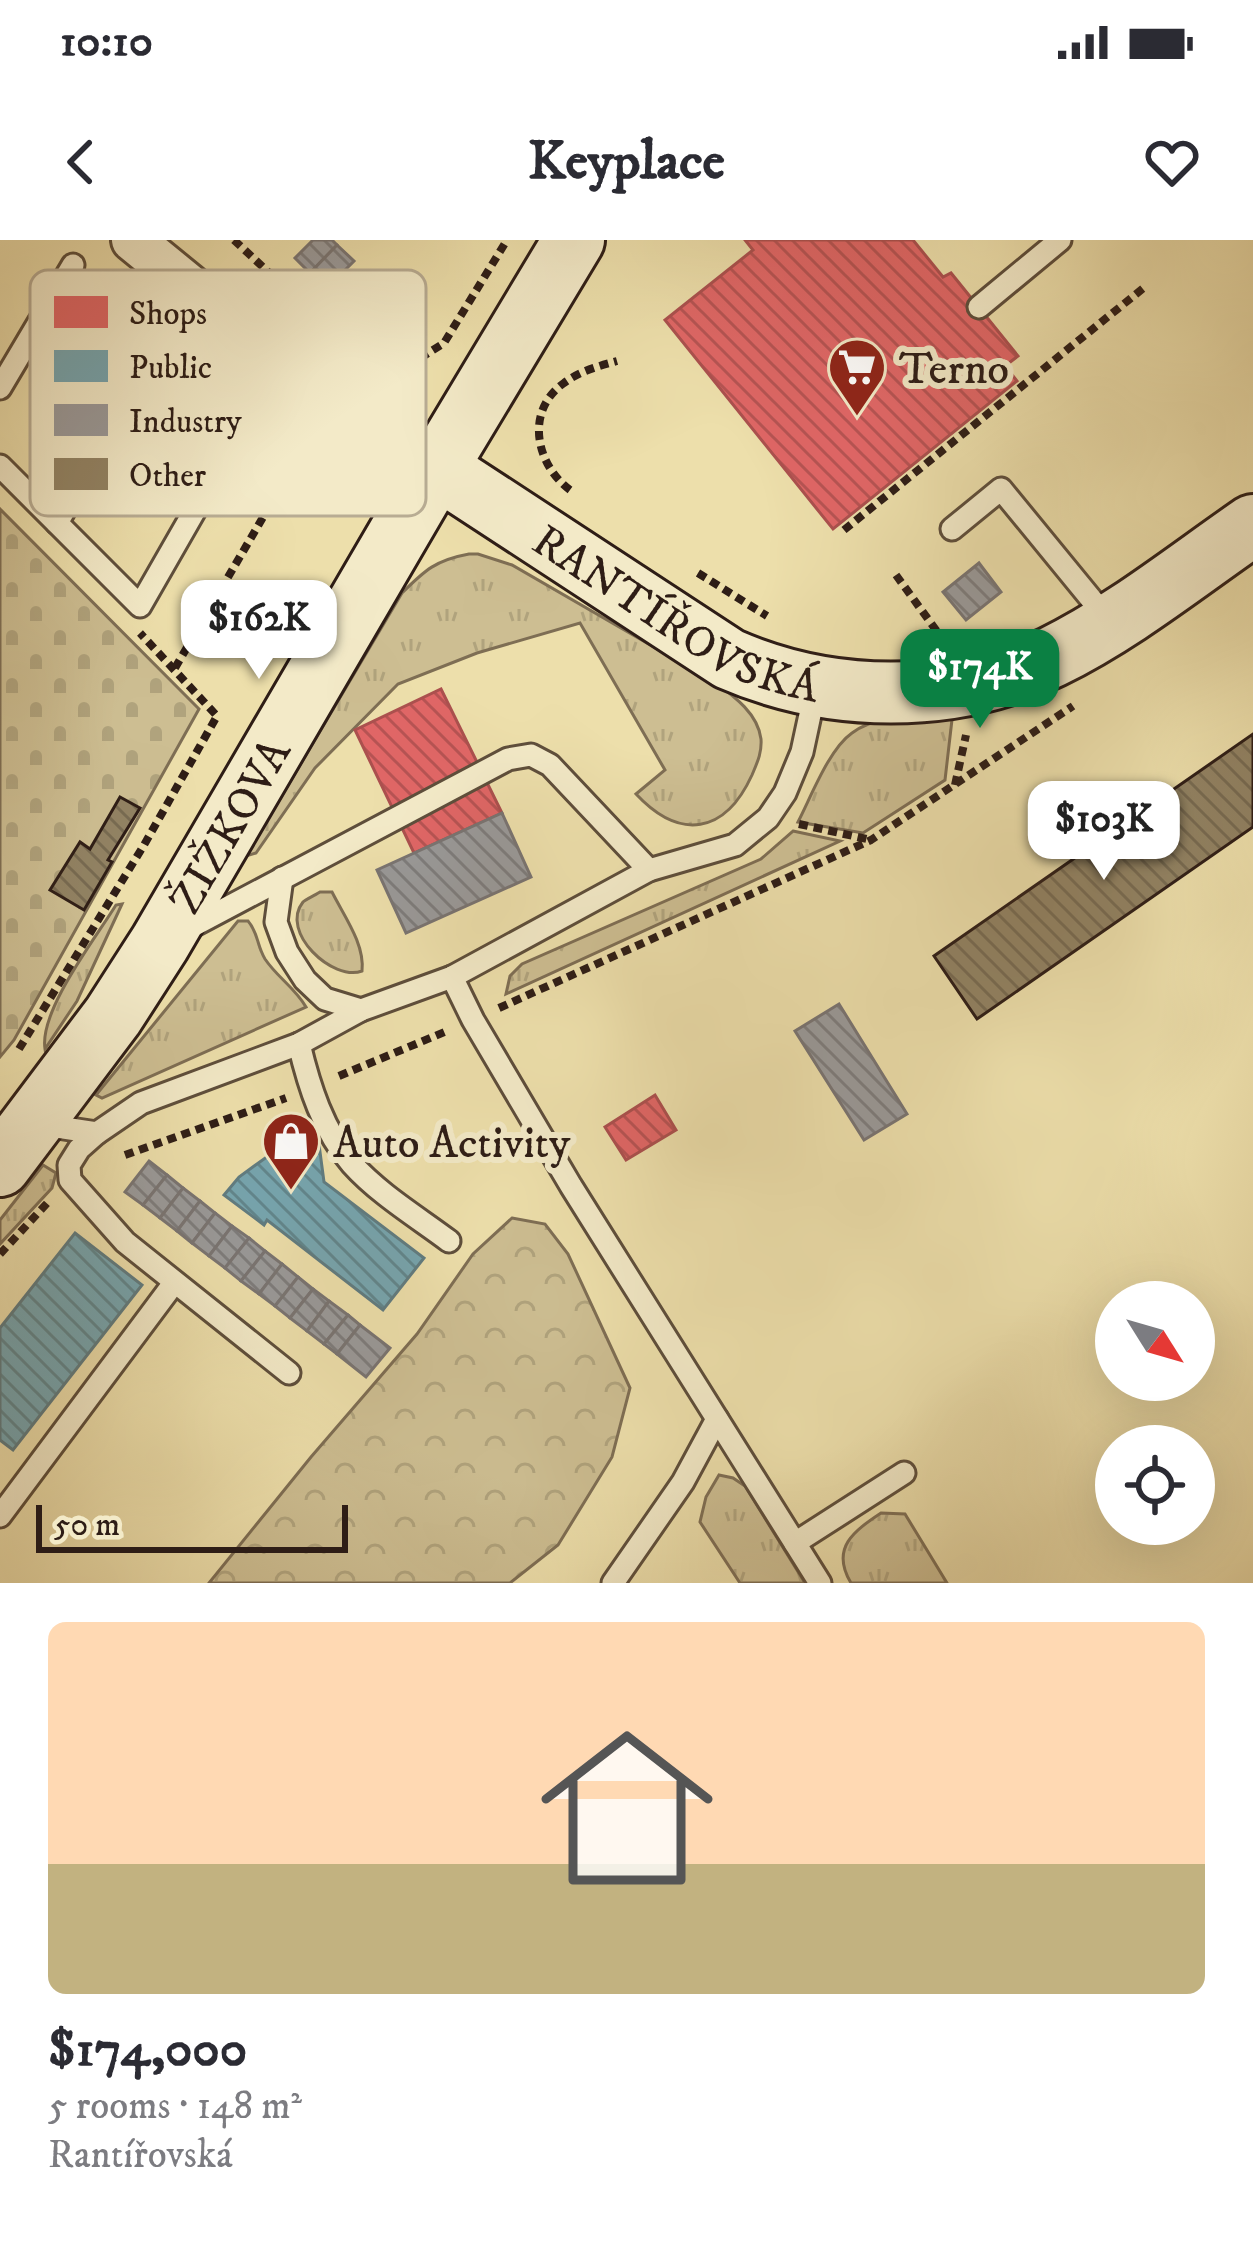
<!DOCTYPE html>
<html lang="en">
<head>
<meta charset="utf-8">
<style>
	:root { --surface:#fff; --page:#f7f7f7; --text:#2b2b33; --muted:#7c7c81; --line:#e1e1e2; --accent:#0b8043 }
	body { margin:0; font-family:"IM FELL DW Pica",serif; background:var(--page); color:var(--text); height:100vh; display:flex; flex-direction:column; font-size:45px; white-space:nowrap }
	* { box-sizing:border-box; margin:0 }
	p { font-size:39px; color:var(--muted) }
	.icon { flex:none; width:66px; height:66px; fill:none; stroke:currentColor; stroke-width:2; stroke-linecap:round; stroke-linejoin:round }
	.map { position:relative; height:1343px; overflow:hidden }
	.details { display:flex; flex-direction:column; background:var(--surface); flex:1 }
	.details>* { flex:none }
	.needle { width:78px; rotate:127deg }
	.controls { position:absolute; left:1095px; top:1041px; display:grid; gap:24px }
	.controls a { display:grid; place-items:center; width:120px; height:120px; border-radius:50%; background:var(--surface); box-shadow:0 12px 48px #0002; font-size:60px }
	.scale { position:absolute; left:36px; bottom:30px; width:312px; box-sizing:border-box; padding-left:12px; border:6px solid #2e1d16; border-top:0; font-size:33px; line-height:42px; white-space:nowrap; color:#2e1d16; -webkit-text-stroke:9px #f3eac8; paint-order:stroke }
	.price { position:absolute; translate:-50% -102px; padding:0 27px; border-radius:24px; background:#fff; color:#222; font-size:39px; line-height:78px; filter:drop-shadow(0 3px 6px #0008) }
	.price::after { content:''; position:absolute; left:50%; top:72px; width:36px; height:27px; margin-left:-18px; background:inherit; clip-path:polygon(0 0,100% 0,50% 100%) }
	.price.selected { background:var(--accent); color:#fff }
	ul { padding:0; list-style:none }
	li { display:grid; align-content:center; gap:24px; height:636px; padding:0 48px }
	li+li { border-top:3px solid var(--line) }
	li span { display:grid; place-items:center; height:372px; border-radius:18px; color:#555 }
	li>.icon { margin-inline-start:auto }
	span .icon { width:216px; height:216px; fill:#fffc; stroke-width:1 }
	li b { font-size:51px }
	.status { display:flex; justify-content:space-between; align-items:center; height:84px; padding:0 60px; background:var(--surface); direction:ltr }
	.status svg { height:33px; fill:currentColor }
	header { display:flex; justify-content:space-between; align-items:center; height:156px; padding:0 48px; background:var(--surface); font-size:54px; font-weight:700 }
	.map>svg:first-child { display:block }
	.grass { fill:url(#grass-tufts); stroke:#7e6e54; stroke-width:3 }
	.forest { fill:url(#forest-crowns); stroke:#7e6e54; stroke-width:3 }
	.cemetery { fill:url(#cemetery-stones); stroke:#7e6e54; stroke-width:3 }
	.shops { fill:url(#shops-back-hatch); stroke:#ab504e; stroke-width:3 }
	.public { fill:url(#public-back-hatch); stroke:#607c81; stroke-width:3 }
	.industry { fill:url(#industry-back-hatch); stroke:#797472; stroke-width:3 }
	.building { fill:url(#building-back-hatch); stroke:#2e1d16; stroke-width:3 }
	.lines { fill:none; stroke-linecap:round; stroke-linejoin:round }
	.lane-casing { stroke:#5e4e3b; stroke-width:27 }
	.street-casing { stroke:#5e4e3b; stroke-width:48 }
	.secondary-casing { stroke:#2e1d16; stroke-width:66 }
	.path { stroke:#2e1d16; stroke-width:8; stroke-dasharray:9 6; stroke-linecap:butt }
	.lane { stroke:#f3eac8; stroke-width:21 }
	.street { stroke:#f3eac8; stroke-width:42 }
	.secondary { stroke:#f3eac8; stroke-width:60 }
	.labels { text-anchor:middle; stroke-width:12; stroke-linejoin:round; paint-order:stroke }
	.poi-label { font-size:45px; fill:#2e1d16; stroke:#f3eac8; text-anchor:start }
	.street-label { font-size:45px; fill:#2e1d16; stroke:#f3eac8 }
	.key { fill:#f3eac8; stroke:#b8ac93; stroke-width:3 }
	.key-label { font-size:33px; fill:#2e1d16 }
</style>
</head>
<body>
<div class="status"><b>10:10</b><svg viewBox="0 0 49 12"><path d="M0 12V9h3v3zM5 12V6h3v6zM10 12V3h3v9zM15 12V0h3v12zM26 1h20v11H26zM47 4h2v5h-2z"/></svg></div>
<header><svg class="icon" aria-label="back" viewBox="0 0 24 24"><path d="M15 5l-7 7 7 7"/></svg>Keyplace<svg class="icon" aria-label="heart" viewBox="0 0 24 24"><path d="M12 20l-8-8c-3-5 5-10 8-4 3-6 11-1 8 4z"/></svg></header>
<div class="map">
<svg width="1253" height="1343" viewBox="0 0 1253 1343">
	<defs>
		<pattern id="grass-tufts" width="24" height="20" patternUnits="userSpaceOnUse" patternTransform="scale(3)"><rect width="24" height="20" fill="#cdbe92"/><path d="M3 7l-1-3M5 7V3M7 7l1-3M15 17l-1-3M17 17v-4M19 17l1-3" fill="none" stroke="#b0a37d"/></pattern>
		<pattern id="forest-crowns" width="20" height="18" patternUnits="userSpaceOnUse" patternTransform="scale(3)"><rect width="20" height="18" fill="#cdbe92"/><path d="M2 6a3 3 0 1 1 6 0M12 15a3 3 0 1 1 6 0" fill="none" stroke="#b0a37d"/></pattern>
		<pattern id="cemetery-stones" width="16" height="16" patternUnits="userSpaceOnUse" patternTransform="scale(3)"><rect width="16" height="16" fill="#cdbe92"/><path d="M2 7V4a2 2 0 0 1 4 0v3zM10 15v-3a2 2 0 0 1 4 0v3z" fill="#b0a37d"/></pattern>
		<pattern id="shops-back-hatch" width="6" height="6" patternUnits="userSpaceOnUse" patternTransform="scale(3)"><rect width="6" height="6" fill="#e06666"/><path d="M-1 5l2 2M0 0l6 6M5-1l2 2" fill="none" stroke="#b65353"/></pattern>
		<pattern id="public-back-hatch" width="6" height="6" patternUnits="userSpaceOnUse" patternTransform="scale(3)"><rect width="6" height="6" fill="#76a5af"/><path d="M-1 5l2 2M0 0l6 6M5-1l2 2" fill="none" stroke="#61868d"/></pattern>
		<pattern id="industry-back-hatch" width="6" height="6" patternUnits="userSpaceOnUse" patternTransform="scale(3)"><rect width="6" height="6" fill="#999"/><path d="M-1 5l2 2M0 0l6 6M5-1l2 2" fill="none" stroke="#7d7c7c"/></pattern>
		<pattern id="building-back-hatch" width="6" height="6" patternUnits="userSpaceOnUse" patternTransform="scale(3)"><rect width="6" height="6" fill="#918263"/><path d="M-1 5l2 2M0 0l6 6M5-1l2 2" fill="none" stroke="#776a51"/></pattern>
	</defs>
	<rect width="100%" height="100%" fill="#eddfab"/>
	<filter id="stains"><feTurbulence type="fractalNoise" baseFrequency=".00167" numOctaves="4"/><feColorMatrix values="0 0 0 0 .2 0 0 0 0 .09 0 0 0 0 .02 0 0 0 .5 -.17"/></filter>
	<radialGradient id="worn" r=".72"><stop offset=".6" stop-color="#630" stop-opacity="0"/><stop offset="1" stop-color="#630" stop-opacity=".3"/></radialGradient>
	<!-- grass -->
	<g class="grass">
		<path d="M469,314H478L512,325L716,443C735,457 758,474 761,499C762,513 757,523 752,535C725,594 680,601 636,554L665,530L580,383L477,413L398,444L315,528L256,613L246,616L402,353C425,330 436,320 469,314Z"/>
		<path d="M953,471L945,540L863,593L798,582C811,557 829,509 852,493C879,473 920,475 953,471Z"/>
		<path d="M793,591L840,601L506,754L510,736L522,724L761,619Z"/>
		<path d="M320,652H332C344,676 365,704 362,731C333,742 279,692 303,662C305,660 317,654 320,652Z"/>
		<path d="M122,664L77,761L45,809C39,771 95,699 116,665Z"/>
		<path d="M238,681H248C258,692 257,706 265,719C277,737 295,748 306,767L102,858L96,855Z"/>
		<path d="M43,925L56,933L52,948L0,1004V980Z"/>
		<path d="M719,1235L733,1238L745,1246L805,1343H740L700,1282L706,1257Z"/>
		<path d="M881,1273L905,1274L947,1343H851C830,1308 854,1291 881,1273Z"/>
	</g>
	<!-- forest -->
	<path class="forest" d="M512,978L545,984L568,1014L630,1148L612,1217L558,1305L510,1343H209L311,1217L417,1094L473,1014Z"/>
	<!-- cemetery -->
	<path class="cemetery" d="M0,269L199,469L14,800L0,817Z"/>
	<!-- shops -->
	<g class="shops">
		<path d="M745,0H913L943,37L951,33L1018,116L1005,126L1017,141L833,289L665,80L753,10Z"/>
		<path d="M441,449L502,573L414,613L355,490Z"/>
		<path d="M655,855L676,890L626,920L605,887Z"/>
	</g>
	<!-- public -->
	<g class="public">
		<path d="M318,897L324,942L424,1018L383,1070L267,980L264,985L224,955L239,937L275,911Z"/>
		<path d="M75,993L142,1045L13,1210L0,1200V1088Z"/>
	</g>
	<!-- industry -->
	<g class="industry">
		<path d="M313,0H332L337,5L310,33L295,18Z"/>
		<path d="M337,5L354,21L327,48L310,33Z"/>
		<path d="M979,323L1001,352L966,380L943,352Z"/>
		<path d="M502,573L531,637L406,693L377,630Z"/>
		<path d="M839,764L907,874L864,900L795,791Z"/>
		<path d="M149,921L167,935L143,965L125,952Z"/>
		<path d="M167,935L183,948L160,978L143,965Z"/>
		<path d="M183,948L200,961L177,991L160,978Z"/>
		<path d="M200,961L215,973L192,1003L177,991Z"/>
		<path d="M215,973L232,986L209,1016L192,1003Z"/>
		<path d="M232,986L249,998L225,1028L209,1016Z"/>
		<path d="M249,998L265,1011L241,1041L225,1028Z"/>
		<path d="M265,1011L282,1024L259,1054L241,1041Z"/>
		<path d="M282,1024L298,1037L275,1066L259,1054Z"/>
		<path d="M298,1037L313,1049L290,1078L275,1066Z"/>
		<path d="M313,1049L329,1061L307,1091L290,1078Z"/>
		<path d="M329,1061L348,1075L324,1104L307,1091Z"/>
		<path d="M348,1075L360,1085L337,1114L324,1104Z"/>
		<path d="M360,1085L390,1108L366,1137L337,1114Z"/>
	</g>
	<!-- building -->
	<g class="building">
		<path d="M1253,494V587L977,779L934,716Z"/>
		<path d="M120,557L140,568L108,620L112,622L84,670L50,650L80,602L90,609Z"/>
	</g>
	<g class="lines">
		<defs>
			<g id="lane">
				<path d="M979,67L1060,0"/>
				<path d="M0,148L73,25"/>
				<path d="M0,226L140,366L246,181"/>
				<path d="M57,283L163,99"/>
				<path d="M952,289L1001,249L1110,382"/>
				<path d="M282,638L276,682L287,712L305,740L325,759L361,770"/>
				<path d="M187,689L508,519L531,515L550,525L649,630"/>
				<path d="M452,737L473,780L571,946L820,1343"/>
				<path d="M299,804C309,846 323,891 352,924C379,954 417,977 449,1001"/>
				<path d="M37,884L97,893L141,863L299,804L361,770L452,737L649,630L735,605L768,578L785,553L802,512L816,447"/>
				<path d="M97,893L79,909L69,925L70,940L125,1002L289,1133"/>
				<path d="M0,1276L174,1043"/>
				<path d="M795,1303L904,1233"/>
				<path d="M613,1343L683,1242L717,1179"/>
			</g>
			<path id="street" d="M133,0L347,175L437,228"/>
			<g id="secondary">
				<path id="s1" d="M437,228L729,419C830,463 952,465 1052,417C1122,383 1189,329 1253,285"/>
				<path id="s2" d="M0,926L113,776L160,703L437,228L574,0"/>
			</g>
		</defs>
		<!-- lane casing -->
		<use href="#lane" class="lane-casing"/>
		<!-- street casing -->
		<use href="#street" class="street-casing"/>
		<!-- secondary casing -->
		<use href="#secondary" class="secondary-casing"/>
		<!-- path -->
		<g class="path">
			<path d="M234,0L310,71L401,115"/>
			<path d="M206,119L244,153"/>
			<path d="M373,146L401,115H425L444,103L507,0"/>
			<path d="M274,178L315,218L325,204"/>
			<path d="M570,250C535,224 525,170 564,143C580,131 599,126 617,121"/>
			<path d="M844,290L1146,46"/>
			<path d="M698,333L767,376"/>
			<path d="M896,335L944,401"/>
			<path d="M175,428L304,207"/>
			<path d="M955,545L966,495"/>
			<path d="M799,584L871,600"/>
			<path d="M499,768L871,600L1073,466"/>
			<path d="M19,809L144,605L217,476L140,393"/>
			<path d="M339,836L447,791"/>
			<path d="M125,915L286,858"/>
			<path d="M0,1014L51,959"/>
		</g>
		<!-- lane -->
		<use href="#lane" class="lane"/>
		<!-- street -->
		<use href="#street" class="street"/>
		<!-- secondary -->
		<use href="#secondary" class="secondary"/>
	</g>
	<!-- icons -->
	<defs>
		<symbol id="supermarket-pin" viewBox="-11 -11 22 30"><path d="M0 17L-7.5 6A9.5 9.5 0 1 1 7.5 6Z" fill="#8f2418" stroke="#f3eac8"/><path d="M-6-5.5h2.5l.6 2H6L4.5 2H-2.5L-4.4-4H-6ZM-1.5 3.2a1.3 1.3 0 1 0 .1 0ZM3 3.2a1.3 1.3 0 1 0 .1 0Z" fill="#fff"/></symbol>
		<symbol id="shop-pin" viewBox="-11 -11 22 30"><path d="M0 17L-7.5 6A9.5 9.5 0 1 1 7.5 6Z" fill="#8f2418" stroke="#f3eac8"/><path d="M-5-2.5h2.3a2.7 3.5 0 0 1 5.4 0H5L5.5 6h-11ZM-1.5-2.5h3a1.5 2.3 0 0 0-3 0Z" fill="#fff"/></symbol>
	</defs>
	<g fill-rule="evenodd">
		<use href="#supermarket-pin" x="824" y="94" width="66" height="90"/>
		<use href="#shop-pin" x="258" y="868" width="66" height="90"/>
	</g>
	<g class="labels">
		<!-- poi labels -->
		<g class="poi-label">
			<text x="899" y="143">Terno</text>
			<text x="333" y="917">Auto Activity</text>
		</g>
		<!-- street labels -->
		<g class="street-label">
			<text dy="16" stroke="none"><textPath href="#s1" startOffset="282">RANTÍŘOVSKÁ</textPath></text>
			<text dy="16" stroke="none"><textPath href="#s2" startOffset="411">ŽIŽKOVA</textPath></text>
		</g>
	</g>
	<!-- legend -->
	<rect x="30" y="30" width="396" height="246" rx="18" class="key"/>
	<rect x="54" y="56" width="54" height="32" fill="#e06666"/>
	<rect x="54" y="110" width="54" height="32" fill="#76a5af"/>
	<rect x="54" y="164" width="54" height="32" fill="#999"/>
	<rect x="54" y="218" width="54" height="32" fill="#918263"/>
	<g class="key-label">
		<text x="129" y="84">Shops</text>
		<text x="129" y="138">Public</text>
		<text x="129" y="192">Industry</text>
		<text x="129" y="246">Other</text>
	</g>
	<rect width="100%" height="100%" filter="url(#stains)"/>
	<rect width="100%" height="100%" fill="url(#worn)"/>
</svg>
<div class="controls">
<a><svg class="needle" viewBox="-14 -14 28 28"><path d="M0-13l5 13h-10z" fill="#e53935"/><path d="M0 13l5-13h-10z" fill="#7c7c81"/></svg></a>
<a><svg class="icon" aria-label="locate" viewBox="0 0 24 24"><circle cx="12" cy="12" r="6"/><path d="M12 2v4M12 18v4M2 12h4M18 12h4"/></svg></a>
</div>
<div class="scale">50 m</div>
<b class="price" style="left:259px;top:442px">$162K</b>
<b class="price selected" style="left:980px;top:491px">$174K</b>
<b class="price" style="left:1104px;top:643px">$103K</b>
</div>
<section class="details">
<ul>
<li><span style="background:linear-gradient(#ffd9b3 65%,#c2b280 0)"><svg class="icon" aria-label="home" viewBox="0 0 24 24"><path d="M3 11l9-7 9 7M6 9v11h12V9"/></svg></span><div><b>$174,000</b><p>5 rooms · 148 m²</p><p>Rantířovská</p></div></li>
</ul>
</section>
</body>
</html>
